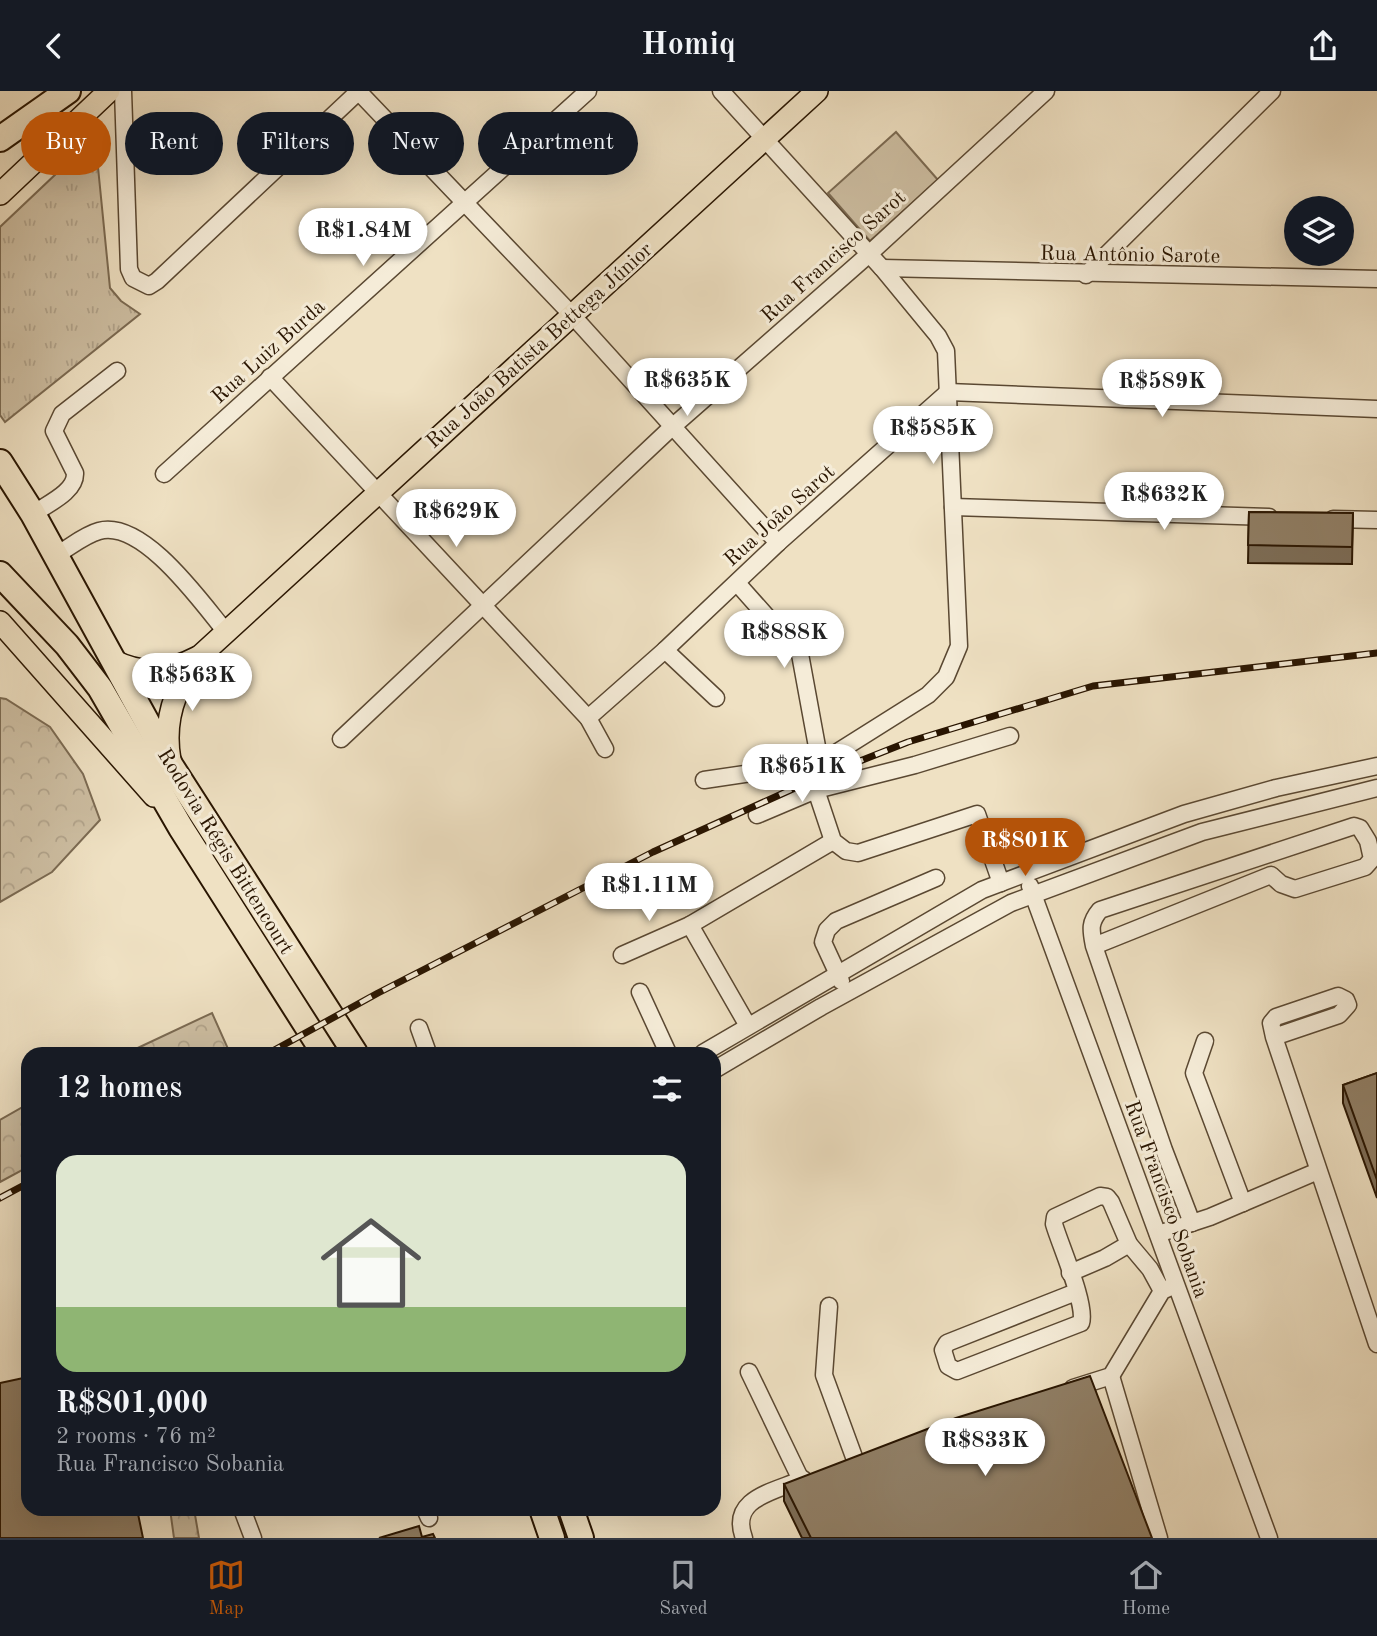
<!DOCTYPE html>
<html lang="en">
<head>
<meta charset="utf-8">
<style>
	:root { --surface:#171b24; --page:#242831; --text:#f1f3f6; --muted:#9ea1a6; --line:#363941; --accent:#b45309 }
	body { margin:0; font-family:"Old Standard TT",serif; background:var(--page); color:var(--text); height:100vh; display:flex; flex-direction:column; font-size:26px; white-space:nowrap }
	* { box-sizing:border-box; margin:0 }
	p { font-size:23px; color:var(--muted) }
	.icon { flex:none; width:38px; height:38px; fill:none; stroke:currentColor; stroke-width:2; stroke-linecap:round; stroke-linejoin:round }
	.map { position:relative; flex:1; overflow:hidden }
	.drawer { position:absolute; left:21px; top:956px; width:700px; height:469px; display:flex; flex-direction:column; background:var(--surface); border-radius:21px; box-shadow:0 7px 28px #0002 }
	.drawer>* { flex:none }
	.guide { position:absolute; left:21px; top:21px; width:700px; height:63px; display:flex; gap:14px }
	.fabs { position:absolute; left:1284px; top:105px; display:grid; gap:14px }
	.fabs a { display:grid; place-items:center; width:70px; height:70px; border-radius:50%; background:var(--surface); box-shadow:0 7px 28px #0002; font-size:35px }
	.price { position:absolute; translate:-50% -60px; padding:0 16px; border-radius:24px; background:#fff; color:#222; font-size:23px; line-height:46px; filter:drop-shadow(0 2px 4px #0008) }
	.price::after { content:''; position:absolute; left:50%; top:42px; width:21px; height:16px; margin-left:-10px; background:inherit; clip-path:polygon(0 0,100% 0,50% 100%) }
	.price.on { background:var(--accent); color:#fff }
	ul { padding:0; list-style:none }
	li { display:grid; align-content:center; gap:14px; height:371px; padding:0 35px }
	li+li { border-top:2px solid var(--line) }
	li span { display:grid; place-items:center; height:217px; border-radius:21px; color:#555 }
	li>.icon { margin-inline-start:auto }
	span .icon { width:126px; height:126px; fill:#fffc; stroke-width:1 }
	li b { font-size:30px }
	h2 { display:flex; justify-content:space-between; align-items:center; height:84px; padding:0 35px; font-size:30px }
	.pill { padding:0 24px; border-radius:32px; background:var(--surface); box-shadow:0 7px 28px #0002; font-size:24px; line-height:63px }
	.pill.on { background:var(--accent); color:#fff }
	header { display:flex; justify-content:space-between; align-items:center; height:91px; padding:0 35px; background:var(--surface); font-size:32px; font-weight:600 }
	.tabs { display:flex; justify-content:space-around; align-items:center; height:98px; border-top:2px solid var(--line); background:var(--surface); font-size:19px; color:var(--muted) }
	.tabs a { display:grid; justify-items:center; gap:4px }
	.tabs .on { color:var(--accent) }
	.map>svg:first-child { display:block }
	.grass { fill:url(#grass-tufts); stroke:#7b6a52; stroke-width:2 }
	.forest { fill:url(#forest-crowns); stroke:#7b6a52; stroke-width:2 }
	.park { fill:#cdbea2; stroke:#7b6a52; stroke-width:2 }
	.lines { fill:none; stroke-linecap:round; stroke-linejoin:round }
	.minor-casing { stroke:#5a4832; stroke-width:19 }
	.major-casing { stroke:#291501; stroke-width:24 }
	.highway-casing { stroke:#291501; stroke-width:28 }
	.minor { stroke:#f5ecd8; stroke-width:16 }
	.major { stroke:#efe1c3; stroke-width:21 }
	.highway { stroke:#efe1c3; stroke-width:24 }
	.rail-casing { stroke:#291501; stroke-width:7 }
	.rail { stroke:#f5ecd8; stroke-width:4.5; stroke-dasharray:13; stroke-linecap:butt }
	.wall { fill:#7c6d58; stroke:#291501; stroke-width:2 }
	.building { fill:#907f66; stroke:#291501; stroke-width:2 }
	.labels { text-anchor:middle; stroke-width:6; stroke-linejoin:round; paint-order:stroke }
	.street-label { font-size:21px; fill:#291501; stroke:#f5ecd8 }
</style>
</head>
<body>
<header><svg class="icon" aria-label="back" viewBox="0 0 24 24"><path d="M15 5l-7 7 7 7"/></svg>Homiq<svg class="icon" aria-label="share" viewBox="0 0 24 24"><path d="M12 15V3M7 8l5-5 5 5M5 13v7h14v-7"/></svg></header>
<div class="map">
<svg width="1377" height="1447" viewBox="0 0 1377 1447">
	<defs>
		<pattern id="grass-tufts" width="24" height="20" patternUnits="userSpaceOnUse" patternTransform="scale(1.75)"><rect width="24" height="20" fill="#cdbea2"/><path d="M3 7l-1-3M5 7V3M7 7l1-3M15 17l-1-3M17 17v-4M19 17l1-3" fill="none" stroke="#b0a28a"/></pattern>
		<pattern id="forest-crowns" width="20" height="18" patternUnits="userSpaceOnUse" patternTransform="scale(1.75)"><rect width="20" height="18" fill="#cdbea2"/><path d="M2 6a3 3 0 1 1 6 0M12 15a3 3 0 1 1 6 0" fill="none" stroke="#b0a28a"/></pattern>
	</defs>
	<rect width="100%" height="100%" fill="#efe1c3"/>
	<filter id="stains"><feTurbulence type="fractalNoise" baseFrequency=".00286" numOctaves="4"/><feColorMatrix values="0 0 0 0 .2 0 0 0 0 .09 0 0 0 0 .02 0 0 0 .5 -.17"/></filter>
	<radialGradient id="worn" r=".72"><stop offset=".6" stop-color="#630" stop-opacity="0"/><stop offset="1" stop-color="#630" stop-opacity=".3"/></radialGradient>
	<!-- grass -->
	<path class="grass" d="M95,46L110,197L121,210L140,223L5,331L0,324V136Z"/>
	<!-- forest -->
	<g class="forest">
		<path d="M0,607L6,608L50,636L83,683L100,729L52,781L0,811Z"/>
		<path d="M212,922L229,960L225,962H127Z"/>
		<path d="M28,1013V1076L0,1091V1029Z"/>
		<path d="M170,1418H194L199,1447H174Z"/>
	</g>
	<!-- park -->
	<path class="park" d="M896,41L938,89L870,150L828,102Z"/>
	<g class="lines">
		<defs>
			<g id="minor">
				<path d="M123,0L129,178L133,187L149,195L157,190L359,0"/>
				<path d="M358,0L572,224L778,452"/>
				<path d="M882,177L1377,188"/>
				<path d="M1086,184L1272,0"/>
				<path d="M270,286L588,627L605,658"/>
				<path d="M164,383L588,0"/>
				<path d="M953,416L1269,426"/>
				<path d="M33,423C47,413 76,401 75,382L54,340L62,323L117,280"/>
				<path d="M1333,428L1377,429"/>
				<path d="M56,464C69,457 84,444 99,440C143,428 201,511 226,541"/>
				<path d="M737,492L800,563L820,672L816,699L833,750L846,760L858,762L977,723L1001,792"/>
				<path d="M665,559L716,607"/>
				<path d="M588,627L665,559L778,452L948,301L1377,318"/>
				<path d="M341,648L671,337L868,164L1046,0"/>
				<path d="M704,689L820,672L928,604L946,586L959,555L946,260L938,245L882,177L721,0"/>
				<path d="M757,724L816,699L915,674L1010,645"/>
				<path d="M1030,795L1269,1447"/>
				<path d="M690,834L748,935"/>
				<path d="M1094,855L1271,784L1281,793L1295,798L1365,776L1372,768L1368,750L1360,737L1354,735L1100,819C1089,832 1091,839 1094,855L1164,1059L1192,1132"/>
				<path d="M622,864L690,834L833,750"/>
				<path d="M841,890L823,851L827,839L836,830L936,787"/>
				<path d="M640,901L668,962"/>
				<path d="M419,937L428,962"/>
				<path d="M1274,946L1339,924L1348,914L1346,909L1338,905L1276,926L1271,932L1274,946L1377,1253"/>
				<path d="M1205,950L1194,982L1243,1112"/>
				<path d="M703,962L982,799L1184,723L1276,697L1377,675"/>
				<path d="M714,979L821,916L1011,812L1202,741L1377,697"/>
				<path d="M1158,1143L1210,1126L1318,1080"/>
				<path d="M1070,1182L1105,1167L1129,1153"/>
				<path d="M1076,1201L947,1252L943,1259L948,1275L957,1280L1081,1232C1087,1214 1060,1154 1054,1133L1055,1126L1100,1105L1107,1106L1111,1111L1129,1153L1150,1178L1162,1200"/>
				<path d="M829,1215L824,1284L854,1366"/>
				<path d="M749,1281L801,1389"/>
				<path d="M1111,1285L1159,1447"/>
				<path d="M1073,1297L1111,1285L1162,1200L1171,1196"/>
				<path d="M242,1418L253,1447"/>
				<path d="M425,1418L429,1427"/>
				<path d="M744,1447C729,1407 774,1401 803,1388"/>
			</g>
			<g id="major">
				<path d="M0,103L109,0"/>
				<path d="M0,531L154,705"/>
				<path d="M114,570C144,585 169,581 198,566"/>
				<path d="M170,669C163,630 174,596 200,565L817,0"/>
			</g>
			<g id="highway">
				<path d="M0,48L68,0"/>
				<path d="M0,371L33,423L171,675L355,962"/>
				<path d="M0,483L67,554L100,597L181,737L324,962"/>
				<path d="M542,1418L552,1447"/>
				<path d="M571,1418L581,1447"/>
			</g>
		</defs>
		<!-- minor casing -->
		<use href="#minor" class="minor-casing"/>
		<!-- major casing -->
		<use href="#major" class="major-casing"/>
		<!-- highway casing -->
		<use href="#highway" class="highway-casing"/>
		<!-- minor -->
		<use href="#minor" class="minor"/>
		<!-- major -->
		<use href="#major" class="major"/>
		<!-- highway -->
		<use href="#highway" class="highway"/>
		<defs>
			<g id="rail">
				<path d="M269,962L378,902L653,761L817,687L908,651L1093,595L1377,562"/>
				<path d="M0,1107L28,1092"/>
			</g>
		</defs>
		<!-- rail casing -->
		<use href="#rail" class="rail-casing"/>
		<!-- rail -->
		<use href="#rail" class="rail"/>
	</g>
	<!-- wall -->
	<g class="wall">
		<path d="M1249,421L1353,422L1352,473L1248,472Z"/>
		<path d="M1377,982V1107L1343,1012V994Z"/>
		<path d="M784,1393L1152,1447H802L784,1410Z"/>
	</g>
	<!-- building -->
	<g class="building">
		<path d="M1249,421L1353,422L1352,456L1248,454Z"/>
		<path d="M1377,982V1089L1343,994Z"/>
		<path d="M1090,1285L1152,1447H811L784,1393L956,1327Z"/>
		<path d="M28,1286V1418H137L143,1447H0V1292Z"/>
		<path d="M419,1435L422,1446L433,1443L435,1447H379Z"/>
	</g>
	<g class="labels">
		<!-- street labels -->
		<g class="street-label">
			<text transform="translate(1130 163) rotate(1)" y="7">Rua Antônio Sarote</text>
			<text transform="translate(833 165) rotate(-42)" y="7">Rua Francisco Sarot</text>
			<text transform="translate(539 254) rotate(-42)" y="7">Rua João Batista Bettega Júnior</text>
			<text transform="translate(268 260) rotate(-42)" y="7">Rua Luiz Burda</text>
			<text transform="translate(779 424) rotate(-42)" y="7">Rua João Sarot</text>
			<text transform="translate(226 760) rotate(58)" y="7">Rodovia Régis Bittencourt</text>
			<text transform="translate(1167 1108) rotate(70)" y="7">Rua Francisco Sobania</text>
		</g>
	</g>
	<rect width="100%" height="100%" filter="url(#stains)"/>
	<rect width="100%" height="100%" fill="url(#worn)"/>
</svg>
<div class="fabs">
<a><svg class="icon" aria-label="layers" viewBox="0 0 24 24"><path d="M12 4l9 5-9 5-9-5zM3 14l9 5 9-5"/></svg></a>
</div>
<b class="price" style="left:363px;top:177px">R$1.84M</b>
<b class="price" style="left:687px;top:327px">R$635K</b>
<b class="price" style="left:1162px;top:328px">R$589K</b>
<b class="price" style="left:933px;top:375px">R$585K</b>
<b class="price" style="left:1164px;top:441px">R$632K</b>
<b class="price" style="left:456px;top:458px">R$629K</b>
<b class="price" style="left:784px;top:579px">R$888K</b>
<b class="price" style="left:192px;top:622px">R$563K</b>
<b class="price" style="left:802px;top:713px">R$651K</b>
<b class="price on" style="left:1025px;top:787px">R$801K</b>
<b class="price" style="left:649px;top:832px">R$1.11M</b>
<b class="price" style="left:985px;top:1387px">R$833K</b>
<div class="guide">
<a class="pill on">Buy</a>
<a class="pill">Rent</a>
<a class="pill">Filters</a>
<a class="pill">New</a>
<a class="pill">Apartment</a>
</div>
<section class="drawer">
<h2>12 homes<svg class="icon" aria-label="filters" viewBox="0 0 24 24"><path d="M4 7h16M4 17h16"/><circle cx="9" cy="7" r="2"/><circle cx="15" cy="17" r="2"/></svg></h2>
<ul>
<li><span style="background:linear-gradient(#dfe7d0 70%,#8fb573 0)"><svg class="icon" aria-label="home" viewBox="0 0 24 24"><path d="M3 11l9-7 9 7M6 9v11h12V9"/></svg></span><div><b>R$801,000</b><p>2 rooms · 76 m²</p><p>Rua Francisco Sobania</p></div></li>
</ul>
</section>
</div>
<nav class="tabs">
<a class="on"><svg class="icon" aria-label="map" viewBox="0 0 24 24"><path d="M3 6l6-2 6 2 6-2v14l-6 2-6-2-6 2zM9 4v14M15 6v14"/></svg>Map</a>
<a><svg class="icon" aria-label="saved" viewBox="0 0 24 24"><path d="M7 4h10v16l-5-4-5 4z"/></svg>Saved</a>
<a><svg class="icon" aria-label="home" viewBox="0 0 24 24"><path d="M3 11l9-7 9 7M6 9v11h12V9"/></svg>Home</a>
</nav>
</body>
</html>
